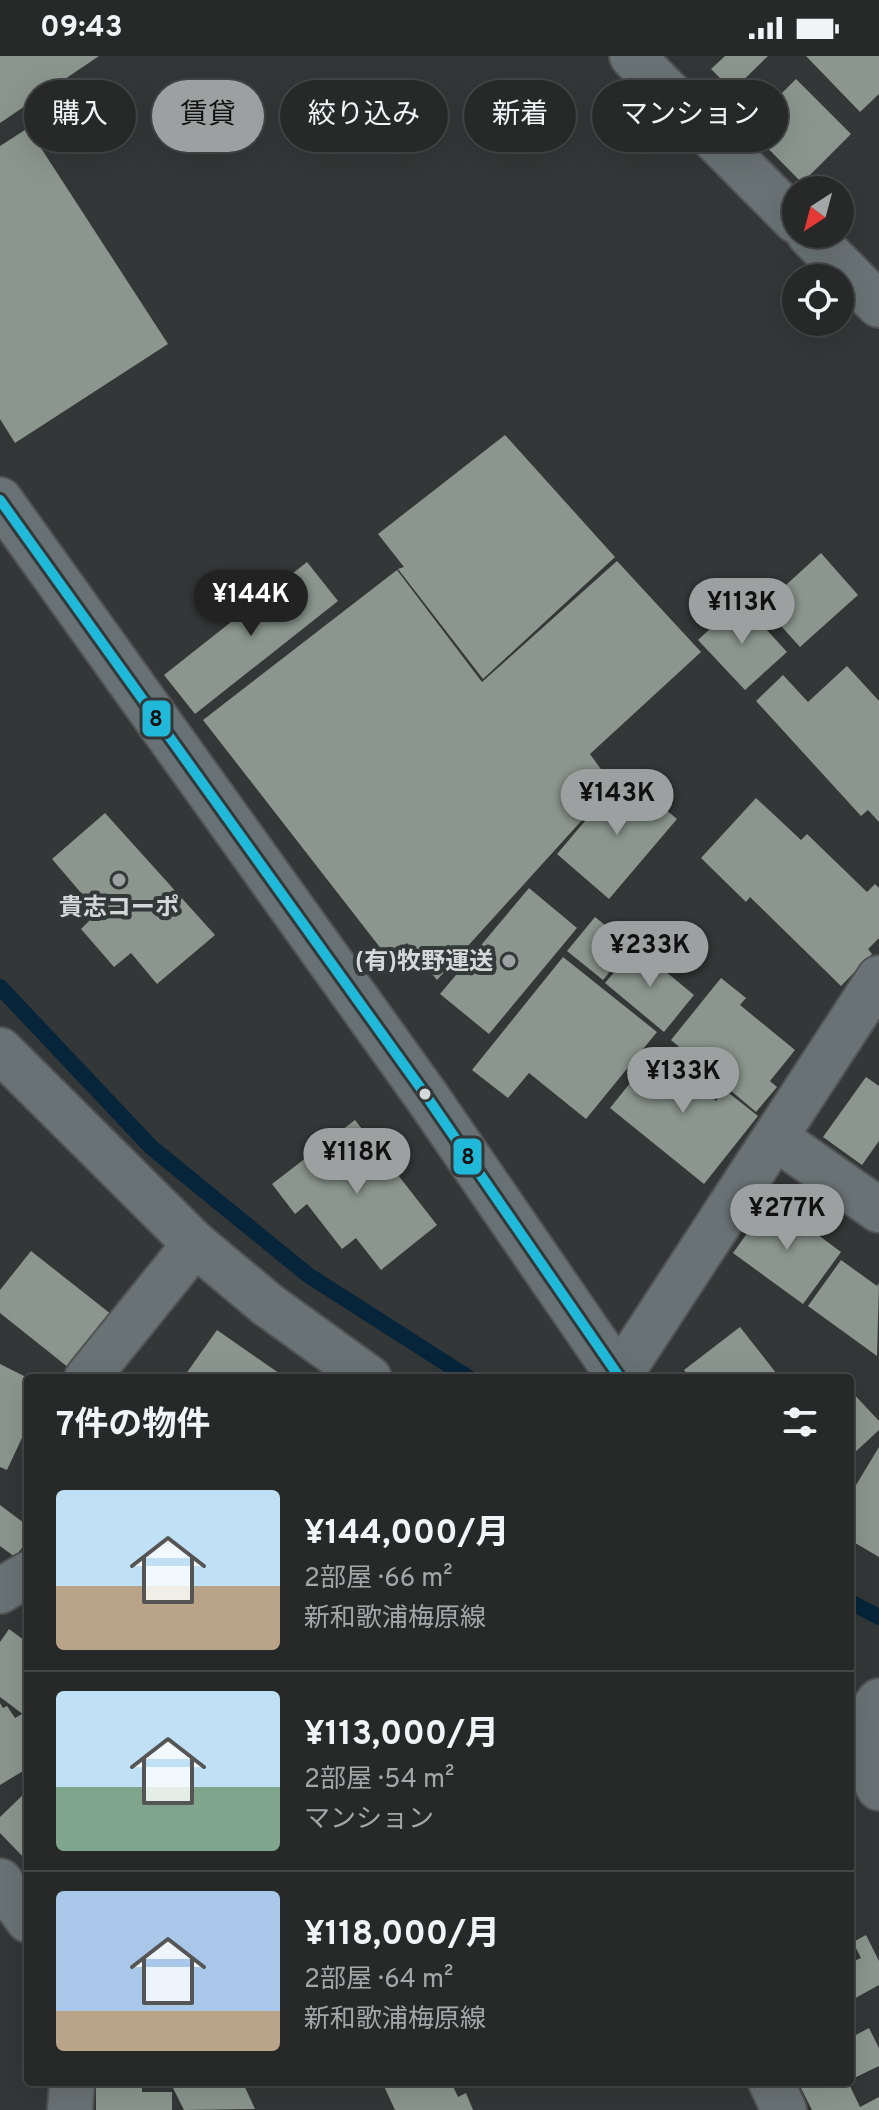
<!DOCTYPE html>
<html lang="ja">
<head>
<meta charset="utf-8">
<style>
	:root { --surface:#272929; --page:#2f3131; --text:#f1f3f6; --muted:#a4a6a8; --line:#434546; --accent:#9da0a0 }
	body { margin:0; font-family:Overpass,"Noto Sans JP",sans-serif; background:var(--page); color:var(--text); height:100vh; display:flex; flex-direction:column; font-size:30px; white-space:nowrap }
	* { box-sizing:border-box; margin:0 }
	p { font-size:26px; color:var(--muted) }
	.icon { flex:none; width:44px; height:44px; fill:none; stroke:currentColor; stroke-width:2; stroke-linecap:round; stroke-linejoin:round }
	.map { position:relative; flex:1; overflow:hidden }
	.drawer { position:absolute; left:24px; top:1318px; width:830px; height:712px; display:flex; flex-direction:column; background:var(--surface); border-radius:8px; box-shadow:0 8px 32px #0002,0 0 0 2px var(--line) }
	.drawer>* { flex:none }
	.top-card { position:absolute; left:24px; top:24px; width:832px; height:72px; display:flex; gap:16px }
	.needle { width:52px; rotate:216deg }
	.fabs { position:absolute; left:782px; top:120px; display:grid; gap:16px }
	.fabs a { display:grid; place-items:center; width:72px; height:72px; border-radius:50%; background:var(--surface); box-shadow:0 8px 32px #0002,0 0 0 2px var(--line); font-size:40px }
	.price { position:absolute; translate:-50% -68px; padding:0 18px; border-radius:28px; background:var(--accent); color:#111; font-size:26px; line-height:52px; filter:drop-shadow(0 2px 4px #0008) }
	.price::after { content:''; position:absolute; left:50%; top:48px; width:24px; height:18px; margin-left:-12px; background:inherit; clip-path:polygon(0 0,100% 0,50% 100%) }
	.price.active { background:#222; color:#fff }
	ul { padding:0; list-style:none }
	li { display:flex; align-items:center; gap:24px; height:200px; padding:0 32px }
	li+li { border-top:2px solid var(--line) }
	li span { display:grid; place-items:center; flex:none; width:224px; height:160px; border-radius:8px; color:#555 }
	li>.icon { margin-inline-start:auto }
	span .icon { width:96px; height:96px; fill:#fffc; stroke-width:1 }
	li b { font-size:34px }
	h2 { display:flex; justify-content:space-between; align-items:center; height:96px; padding:0 32px; font-size:34px }
	.chip { padding:0 28px; border-radius:36px; background:var(--surface); box-shadow:0 8px 32px #0002,0 0 0 2px var(--line); font-size:28px; line-height:72px }
	.chip.active { background:var(--accent); color:#111 }
	.status { display:flex; justify-content:space-between; align-items:center; height:56px; padding:0 40px; background:var(--surface); direction:ltr }
	.status svg { height:22px; fill:currentColor }
	.map>svg:first-child { display:block }
	.lines { fill:none; stroke-linecap:round; stroke-linejoin:round }
	.stream { stroke:#06243a; stroke-width:16 }
	.building { fill:#8a968e }
	.minor-casing { stroke:#525353; stroke-width:48 }
	.major-casing { stroke:#525353; stroke-width:48 }
	.minor { stroke:#697274; stroke-width:44 }
	.major { stroke:#687274; stroke-width:44 }
	.bus-1-casing { stroke:#333838; stroke-width:16 }
	.bus-1 { stroke:#20b9da; stroke-width:10 }
	.poi-dot { fill:#9da0a0; stroke:#333838; stroke-width:3 }
	.bus-dot { fill:#d5d8d8; stroke:#333838; stroke-width:3 }
	.labels { text-anchor:middle; stroke-width:8; stroke-linejoin:round; paint-order:stroke }
	.poi-label { font-size:24px; font-weight:bold; fill:#d5d8d8; stroke:#333838 }
	.line-badge { stroke:#333838; stroke-width:3 }
	.pale-badge-label { font-size:22px; text-anchor:middle; font-weight:bold; fill:#111 }
</style>
</head>
<body>
<div class="status"><b>09:43</b><svg viewBox="0 0 49 12"><path d="M0 12V9h3v3zM5 12V6h3v6zM10 12V3h3v9zM15 12V0h3v12zM26 1h20v11H26zM47 4h2v5h-2z"/></svg></div>
<div class="map">
<svg width="879" height="2054" viewBox="0 0 879 2054">
	<rect width="100%" height="100%" fill="#343737"/>
	<g class="lines">
		<!-- stream -->
		<g class="stream">
			<path d="M0,931L151,1091L308,1219L469,1322"/>
			<path d="M850,1546L879,1561"/>
		</g>
	</g>
	<!-- building -->
	<g class="building">
		<path d="M0,0H99L0,67Z"/>
		<path d="M725,0H768L727,40L715,28L721,23L711,13Z"/>
		<path d="M806,0H879V38L860,56Z"/>
		<path d="M796,23L851,78L802,127L754,78L776,57L769,50Z"/>
		<path d="M28,72L168,288L15,387L0,363V90Z"/>
		<path d="M505,379L615,501L483,623L398,513L404,511L378,478Z"/>
		<path d="M821,497L858,539L800,591L763,550Z"/>
		<path d="M617,505L701,596L590,698L613,730L437,924L407,887L389,903L203,664L397,514L482,626Z"/>
		<path d="M307,506L338,545L195,658L164,619Z"/>
		<path d="M740,545L787,596L745,634L698,584Z"/>
		<path d="M847,610L879,645V766L868,754L861,760L756,645L783,619L808,646Z"/>
		<path d="M624,719L677,763L609,843L557,798Z"/>
		<path d="M756,742L801,784L807,778L867,836L875,828L879,832V882L868,893L872,898L841,930L750,841L746,846L701,802Z"/>
		<path d="M105,757L215,879L157,928L131,897L114,911L81,873L90,864L80,851L88,845L52,803Z"/>
		<path d="M529,832L577,872L489,978L440,938Z"/>
		<path d="M595,861L631,890L603,924L567,895Z"/>
		<path d="M636,891L694,939L664,976L605,927Z"/>
		<path d="M563,901L657,976L586,1063L529,1017L508,1042L472,1014Z"/>
		<path d="M721,922L746,942L740,949L795,994L770,1025L777,1031L756,1056L671,984Z"/>
		<path d="M665,991L703,1022L697,1030L716,1045L725,1034L758,1060L704,1128L610,1052L656,995Z"/>
		<path d="M866,1021L879,1030V1085L862,1109L823,1081Z"/>
		<path d="M355,1064L437,1169L381,1214L356,1182L342,1193L307,1148L295,1158L272,1128Z"/>
		<path d="M771,1144L841,1196L803,1248L733,1197Z"/>
		<path d="M31,1195L116,1262L74,1316L0,1257V1234Z"/>
		<path d="M841,1204L877,1230L879,1227L877,1300L808,1250Z"/>
		<path d="M740,1271L780,1322H690L684,1314Z"/>
		<path d="M217,1274L286,1322H183Z"/>
		<path d="M0,1308L28,1322V1369L7,1414L0,1411Z"/>
		<path d="M850,1334L879,1365V1374L850,1401Z"/>
		<path d="M879,1391V1501L850,1484L856,1469L850,1465V1439Z"/>
		<path d="M0,1449L28,1470V1484L15,1501L0,1490Z"/>
		<path d="M9,1573L28,1587V1662L0,1641V1586Z"/>
		<path d="M0,1647L3,1652L7,1650L15,1662L22,1658L28,1668V1712L0,1729Z"/>
		<path d="M28,1734V1806L0,1777V1761Z"/>
		<path d="M866,1879L879,1905V1929L850,1945V1907L861,1902L853,1886Z"/>
		<path d="M869,1972L879,1992V2010L850,2024V1982Z"/>
		<path d="M96,2026H142V2036H172V2054H96Z"/>
		<path d="M170,2026H252L244,2029L255,2053L184,2054Z"/>
		<path d="M382,2026H451L458,2041L466,2037L473,2054H395Z"/>
		<path d="M798,2026H848L860,2051L879,2041V2054H812Z"/>
	</g>
	<g class="lines">
		<defs>
			<g id="minor">
				<path d="M632,0L796,165"/>
				<path d="M809,178L879,249"/>
				<path d="M0,994L195,1188L268,1249L369,1322"/>
				<path d="M776,1082L879,1154"/>
				<path d="M87,1322L195,1188"/>
				<path d="M618,1322L879,922"/>
				<path d="M0,1535L28,1518"/>
				<path d="M856,1679L879,1645"/>
				<path d="M0,1825L28,1864"/>
				<path d="M771,2026L784,2054"/>
				<path d="M70,2054L72,2026"/>
			</g>
			<g id="major">
				<path d="M0,444L427,1041L620,1322"/>
				<path d="M850,1669L879,1732"/>
			</g>
		</defs>
		<!-- minor casing -->
		<use href="#minor" class="minor-casing"/>
		<!-- major casing -->
		<use href="#major" class="major-casing"/>
		<!-- minor -->
		<use href="#minor" class="minor"/>
		<!-- major -->
		<use href="#major" class="major"/>
		<defs>
			<path id="bus-1" d="M0,444L427,1041L620,1322"/>
		</defs>
		<!-- bus-1 casing -->
		<use href="#bus-1" class="bus-1-casing"/>
		<!-- bus-1 -->
		<use href="#bus-1" class="bus-1"/>
	</g>
	<!-- markers -->
	<g class="poi-dot">
		<circle cx="119" cy="824" r="8"/>
		<circle cx="509" cy="905" r="8"/>
	</g>
	<circle class="bus-dot" cx="425" cy="1038" r="7"/>
	<g class="labels">
		<!-- poi labels -->
		<g class="poi-label">
			<text x="119" y="859">貴志コーポ</text>
			<text x="493" y="913" text-anchor="end">(有)牧野運送</text>
		</g>
	</g>
	<g class="line-badge">
		<rect x="141" y="643" width="31" height="39" rx="8" fill="#20b9da"/>
		<rect x="452" y="1081" width="31" height="39" rx="8" fill="#20b9da"/>
	</g>
	<g class="pale-badge-label">
		<text x="156" y="670">8</text>
		<text x="468" y="1108">8</text>
	</g>
</svg>
<div class="fabs">
<a><svg class="needle" viewBox="-14 -14 28 28"><path d="M0-13l5 13h-10z" fill="#e53935"/><path d="M0 13l5-13h-10z" fill="#a4a6a8"/></svg></a>
<a><svg class="icon" aria-label="locate" viewBox="0 0 24 24"><circle cx="12" cy="12" r="6"/><path d="M12 2v4M12 18v4M2 12h4M18 12h4"/></svg></a>
</div>
<b class="price active" style="left:251px;top:582px">¥144K</b>
<b class="price" style="left:742px;top:590px">¥113K</b>
<b class="price" style="left:617px;top:781px">¥143K</b>
<b class="price" style="left:650px;top:933px">¥233K</b>
<b class="price" style="left:683px;top:1059px">¥133K</b>
<b class="price" style="left:357px;top:1140px">¥118K</b>
<b class="price" style="left:787px;top:1196px">¥277K</b>
<div class="top-card">
<a class="chip">購入</a>
<a class="chip active">賃貸</a>
<a class="chip">絞り込み</a>
<a class="chip">新着</a>
<a class="chip">マンション</a>
</div>
<section class="drawer">
<h2>7件の物件<svg class="icon" aria-label="filters" viewBox="0 0 24 24"><path d="M4 7h16M4 17h16"/><circle cx="9" cy="7" r="2"/><circle cx="15" cy="17" r="2"/></svg></h2>
<ul>
<li><span style="background:linear-gradient(#bfe0f5 60%,#b9a48a 0)"><svg class="icon" aria-label="home" viewBox="0 0 24 24"><path d="M3 11l9-7 9 7M6 9v11h12V9"/></svg></span><div><b>¥144,000/月</b><p>2部屋 · 66 m²</p><p>新和歌浦梅原線</p></div></li>
<li><span style="background:linear-gradient(#bfe0f5 60%,#7fa58c 0)"><svg class="icon" aria-label="home" viewBox="0 0 24 24"><path d="M3 11l9-7 9 7M6 9v11h12V9"/></svg></span><div><b>¥113,000/月</b><p>2部屋 · 54 m²</p><p>マンション</p></div></li>
<li><span style="background:linear-gradient(#a9c7e8 75%,#b9a48a 0)"><svg class="icon" aria-label="home" viewBox="0 0 24 24"><path d="M3 11l9-7 9 7M6 9v11h12V9"/></svg></span><div><b>¥118,000/月</b><p>2部屋 · 64 m²</p><p>新和歌浦梅原線</p></div></li>
</ul>
</section>
</div>
</body>
</html>
